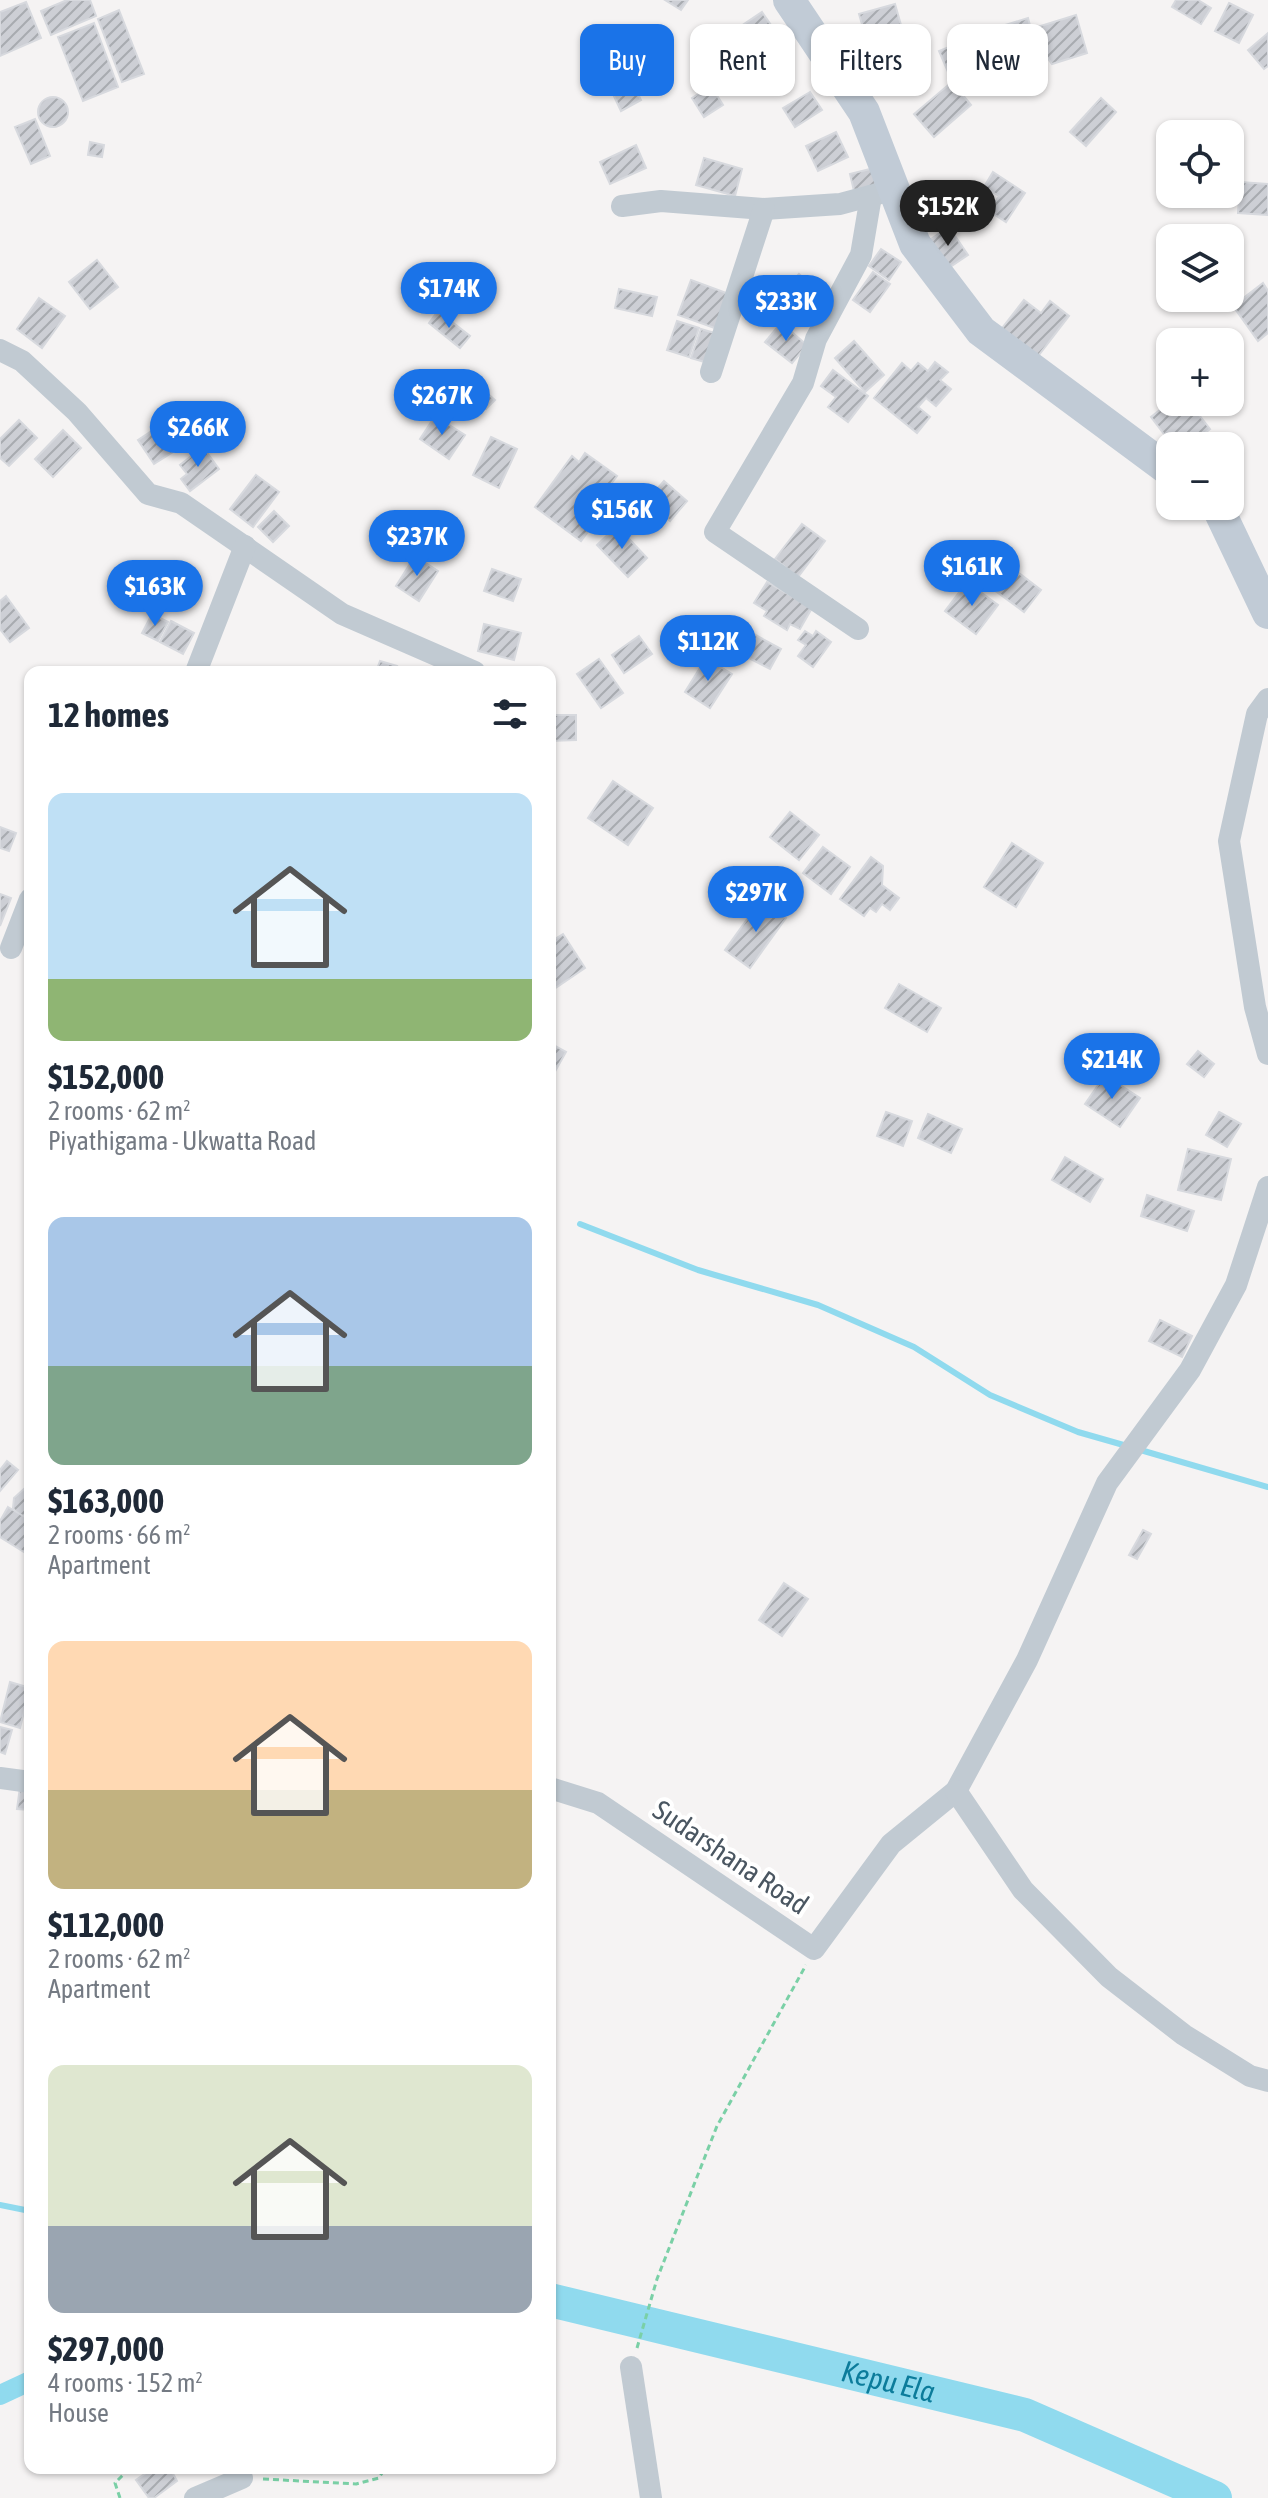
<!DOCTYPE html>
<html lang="en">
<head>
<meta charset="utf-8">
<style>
	:root { --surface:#fff; --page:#f2f2f3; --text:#1f2937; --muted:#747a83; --accent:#1a73e8 }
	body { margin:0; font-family:"Asap Condensed",sans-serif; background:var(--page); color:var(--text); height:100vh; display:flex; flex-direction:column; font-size:30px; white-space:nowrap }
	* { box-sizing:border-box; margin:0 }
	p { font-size:26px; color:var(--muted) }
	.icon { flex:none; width:44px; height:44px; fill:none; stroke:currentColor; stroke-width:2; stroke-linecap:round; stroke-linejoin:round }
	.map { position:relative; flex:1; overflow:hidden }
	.details { position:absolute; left:24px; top:666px; width:532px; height:1808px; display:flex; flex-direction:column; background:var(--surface); border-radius:16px; box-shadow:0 2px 6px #0004 }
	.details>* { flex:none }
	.banner { position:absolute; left:580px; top:24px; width:568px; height:72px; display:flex; gap:16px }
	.buttons { position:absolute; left:1156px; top:120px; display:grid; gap:16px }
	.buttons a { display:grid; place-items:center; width:88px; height:88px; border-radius:16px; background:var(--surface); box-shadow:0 2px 6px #0004; font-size:40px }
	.price { position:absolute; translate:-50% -68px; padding:0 18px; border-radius:28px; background:var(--accent); color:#fff; font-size:26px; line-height:52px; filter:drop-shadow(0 2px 4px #0008) }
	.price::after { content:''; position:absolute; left:50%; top:48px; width:24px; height:18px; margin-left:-12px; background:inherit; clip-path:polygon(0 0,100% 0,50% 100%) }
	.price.current { background:#222; color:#fff }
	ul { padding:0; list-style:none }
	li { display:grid; align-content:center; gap:16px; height:424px; padding:0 24px }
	li span { display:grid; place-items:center; height:248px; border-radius:16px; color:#555 }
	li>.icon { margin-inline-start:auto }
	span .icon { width:144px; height:144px; fill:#fffc; stroke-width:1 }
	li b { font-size:34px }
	h2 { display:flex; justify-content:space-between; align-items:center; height:96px; padding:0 24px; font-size:34px }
	.tag { padding:0 28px; border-radius:16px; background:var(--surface); box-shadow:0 2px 6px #0004; font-size:28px; line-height:72px }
	.tag.current { background:var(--accent); color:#fff }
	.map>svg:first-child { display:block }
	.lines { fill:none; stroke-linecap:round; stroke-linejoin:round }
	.stream { stroke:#90daee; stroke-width:6 }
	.canal { stroke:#90daee; stroke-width:20 }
	.river { stroke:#90daee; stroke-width:34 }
	.building { fill:url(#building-hatch); stroke:#d7d9de; stroke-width:2 }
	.path { stroke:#7ad0a6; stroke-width:3; stroke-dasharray:6 4; stroke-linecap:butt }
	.street { stroke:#c1cad2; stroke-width:22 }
	.secondary { stroke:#c1cbd6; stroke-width:32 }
	.labels { text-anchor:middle; stroke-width:8; stroke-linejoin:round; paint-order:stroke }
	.street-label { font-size:28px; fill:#4a5661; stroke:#fff }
	.water-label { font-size:30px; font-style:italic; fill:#0c7c9b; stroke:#fff }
</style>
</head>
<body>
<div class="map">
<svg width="1268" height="2498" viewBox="0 0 1268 2498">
	<defs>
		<pattern id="building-hatch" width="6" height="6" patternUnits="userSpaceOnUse" patternTransform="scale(2)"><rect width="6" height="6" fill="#cdcfd5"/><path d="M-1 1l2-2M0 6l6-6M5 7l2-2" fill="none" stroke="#a8abb0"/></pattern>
	</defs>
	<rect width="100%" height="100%" fill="#f5f3f3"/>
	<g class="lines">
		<!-- stream -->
		<g class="stream">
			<path d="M580,1224L698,1270L818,1305L914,1347L990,1395L1078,1432L1127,1446"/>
			<path d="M1137,1449L1268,1487"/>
			<path d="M0,2205L30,2211"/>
		</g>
		<!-- canal -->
		<path class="canal" d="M0,2395L30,2381"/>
		<!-- river -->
		<path class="river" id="s1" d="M550,2300L1025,2415L1215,2498"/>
	</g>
	<!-- building -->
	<g class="building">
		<path d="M67,0H90L96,16L51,35L41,11Z"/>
		<path d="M665,0H688L681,10Z"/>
		<path d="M1176,0H1198L1211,8L1201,24L1172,7Z"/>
		<path d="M26,2L41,38L0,56V12Z"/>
		<path d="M1229,3L1253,15L1239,43L1215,31Z"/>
		<path d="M895,4L901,25L865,35L859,14Z"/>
		<path d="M119,10L144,74L122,82L98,19Z"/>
		<path d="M762,12L771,25L750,39L741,26Z"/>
		<path d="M1076,15L1087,53L1052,64L1046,56L1013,66L1006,43L994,47L989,30L1028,18L1031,29Z"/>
		<path d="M94,23L118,87L83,101L58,37Z"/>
		<path d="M1268,33V66L1264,69L1248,50Z"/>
		<path d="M971,38L979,60L948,72L939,51Z"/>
		<path d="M593,39L613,57L603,69L583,51Z"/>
		<path d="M780,54L791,73L758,92L748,73Z"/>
		<path d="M631,80L641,100L621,111L611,90Z"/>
		<path d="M952,82L971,105L934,137L914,114Z"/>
		<path d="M711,86L723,105L704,117L692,98Z"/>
		<path d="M810,92L822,110L795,127L783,108Z"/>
		<circle cx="53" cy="112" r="15"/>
		<path d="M1101,98L1116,112L1086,146L1070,132Z"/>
		<path d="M35,119L50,156L31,164L15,127Z"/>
		<path d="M836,132L848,157L818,171L806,146Z"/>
		<path d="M90,142L104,145L102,157L88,155Z"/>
		<path d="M636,145L646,168L610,184L600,162Z"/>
		<path d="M704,158L742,169L735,196L696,185Z"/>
		<path d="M874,168L878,185L854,191L850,174Z"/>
		<path d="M993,172L1025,193L1006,222L989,211L999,196L984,187Z"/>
		<path d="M1240,182L1268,184V215L1238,213Z"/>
		<path d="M949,227L968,255L947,269L928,241Z"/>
		<path d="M881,249L901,262L889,280L869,266Z"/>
		<path d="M97,260L118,287L90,309L69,282Z"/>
		<path d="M873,272L890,284L870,312L853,300Z"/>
		<path d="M799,274L826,298L805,321L778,297Z"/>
		<path d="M691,280L732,295L720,330L678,315Z"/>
		<path d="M1263,283L1268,291V333L1258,341L1233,306Z"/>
		<path d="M619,289L657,297L652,316L615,308Z"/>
		<path d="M39,298L65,316L42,348L17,329Z"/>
		<path d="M1024,300L1041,313L1050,301L1069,316L1035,360L999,332Z"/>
		<path d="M438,311L470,336L460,348L429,323Z"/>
		<path d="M677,321L699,328L689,357L667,350Z"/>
		<path d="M781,323L807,345L792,363L765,342Z"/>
		<path d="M701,329L718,334L708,363L691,358Z"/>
		<path d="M854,341L884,375L865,392L835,358Z"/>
		<path d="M935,362L948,372L940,380L951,389L936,406L926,398L918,407L930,417L917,433L874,398L902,363L911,371L918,363L928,371Z"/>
		<path d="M833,370L868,396L848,422L828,407L836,397L821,386Z"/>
		<path d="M466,375L495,400L486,409L458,385Z"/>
		<path d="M1170,402H1189L1210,429L1189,446H1173L1151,417Z"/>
		<path d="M435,416L465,435L449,459L420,439Z"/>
		<path d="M173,417L189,442L154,464L138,440Z"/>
		<path d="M19,420L37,438L9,466L0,458V439Z"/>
		<path d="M63,430L81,448L53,477L35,459Z"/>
		<path d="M491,437L517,449L499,488L473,475Z"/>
		<path d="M203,447L219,469L190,491L181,479L187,474L180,465Z"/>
		<path d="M585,453L617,476L611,484L619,489L581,541L535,507L572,456L579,462Z"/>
		<path d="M256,475L279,492L253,527L230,509Z"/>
		<path d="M664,481L687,501L670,521L647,501Z"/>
		<path d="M274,511L289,526L273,542L258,527Z"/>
		<path d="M405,514L423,531L412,544L393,527Z"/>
		<path d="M802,524L825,541L798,577L775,559Z"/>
		<path d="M617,526L647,558L628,577L597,545Z"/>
		<path d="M388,531L405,544L393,560L376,547Z"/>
		<path d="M415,556L438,571L419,601L396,586Z"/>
		<path d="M1007,564L1041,590L1024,612L990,587Z"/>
		<path d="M492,569L521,579L513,601L484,591Z"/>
		<path d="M767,582L812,608L800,629L790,624L787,630L764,616L767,611L754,603Z"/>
		<path d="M967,582L998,605L976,634L945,611Z"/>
		<path d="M6,596L29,628L10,642L0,629V601Z"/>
		<path d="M152,614L168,622L158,641L142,633Z"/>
		<path d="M171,621L194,633L183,654L160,642Z"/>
		<path d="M484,624L521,633L514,660L478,651Z"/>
		<path d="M805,631L813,636L816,631L831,642L813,667L798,656L806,645L798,640Z"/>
		<path d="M752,633L781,649L770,669L741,654Z"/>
		<path d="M639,636L652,654L624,673L612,655Z"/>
		<path d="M706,658L732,674L710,708L685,692Z"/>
		<path d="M599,659L623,693L601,708L577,674Z"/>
		<path d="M380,661L397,666L395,672H376Z"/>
		<path d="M550,715H576V740L550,741Z"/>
		<path d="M613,781L653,808L628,845L588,818Z"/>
		<path d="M790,812L819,835L799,860L770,837Z"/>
		<path d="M0,827L16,833L9,851L0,848Z"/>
		<path d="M1012,843L1043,863L1016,907L984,887Z"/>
		<path d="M823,847L850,867L831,894L803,873Z"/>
		<path d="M871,857L883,866L882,885L899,898L890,910L882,904L876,912L870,908L864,916L840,899Z"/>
		<path d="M0,894L11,898L0,926Z"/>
		<path d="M761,900L786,918L750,968L725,950Z"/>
		<path d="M563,934L585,968L554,989L550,982V942Z"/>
		<path d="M899,984L941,1008L927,1032L885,1008Z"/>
		<path d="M550,1043L566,1052L553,1075L550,1074Z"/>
		<path d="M1198,1051L1214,1064L1204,1077L1187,1064Z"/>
		<path d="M1105,1075L1140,1098L1120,1127L1085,1104Z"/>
		<path d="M886,1112L912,1121L903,1146L877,1136Z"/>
		<path d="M1219,1112L1241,1124L1227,1147L1206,1135Z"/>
		<path d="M928,1114L962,1129L951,1153L918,1138Z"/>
		<path d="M1188,1149L1231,1159L1221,1200L1178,1190Z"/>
		<path d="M1065,1157L1103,1179L1090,1202L1052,1180Z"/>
		<path d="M1147,1195L1194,1211L1187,1231L1141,1216Z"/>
		<path d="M1160,1320L1192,1336L1182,1357L1149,1341Z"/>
		<path d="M7,1461L18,1470L0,1491V1470Z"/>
		<path d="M25,1488H30V1518L19,1516L13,1508L14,1498Z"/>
		<path d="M8,1507L30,1520V1550L27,1554L0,1537V1521Z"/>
		<path d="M1143,1530L1151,1534L1137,1559L1129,1555Z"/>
		<path d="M784,1583L808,1599L782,1636L759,1620Z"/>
		<path d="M10,1682L30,1688L20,1728L0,1722Z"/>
		<path d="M0,1727L12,1730L5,1754L0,1752Z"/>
		<path d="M20,1787L30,1788V1810L17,1809Z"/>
		<path d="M153,2468H170L177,2481L154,2498H149L136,2480Z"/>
	</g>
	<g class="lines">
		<!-- path -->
		<g class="path">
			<path d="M637,2348L657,2279L717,2126L806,1965"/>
			<path d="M263,2479L356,2484L379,2478L385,2468"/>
			<path d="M120,2498L115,2483L130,2468"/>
		</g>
		<!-- street -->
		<g class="street">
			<path d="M622,206L661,201L764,209L840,204L881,193"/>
			<path d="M0,350L22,361L77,412L148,494L181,503L342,614L475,672"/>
			<path d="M711,372L764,209"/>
			<path d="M858,629L715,532L803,383L816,339L861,255L871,196"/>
			<path d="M196,672L245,546"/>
			<path d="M1268,699L1257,714L1229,841L1255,1007L1268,1054"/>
			<path d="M11,948L30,899"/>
			<path d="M0,1778L30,1782"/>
			<path d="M550,1788L598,1803L814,1949L891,1844L956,1791L1027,1660L1107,1483L1190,1370L1236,1285L1268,1187"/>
			<path d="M956,1791L1023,1890L1109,1977L1184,2035L1250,2076L1268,2081"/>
			<path d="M631,2367L651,2498"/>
			<path d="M195,2498L242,2478"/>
		</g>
		<!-- secondary -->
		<g class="secondary">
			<path d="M789,0L864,112L915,244L981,331L1170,471"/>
			<path d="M1217,506L1268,613"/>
		</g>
	</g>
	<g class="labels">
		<!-- street labels -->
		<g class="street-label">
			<text transform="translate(731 1857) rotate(34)" y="10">Sudarshana Road</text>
		</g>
		<!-- water labels -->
		<g class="water-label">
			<text dy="10" stroke="none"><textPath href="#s1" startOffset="348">Kepu Ela</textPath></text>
		</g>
	</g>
</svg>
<div class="buttons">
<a><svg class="icon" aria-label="locate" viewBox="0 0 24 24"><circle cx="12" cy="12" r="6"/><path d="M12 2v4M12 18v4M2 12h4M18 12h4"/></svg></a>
<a><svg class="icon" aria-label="layers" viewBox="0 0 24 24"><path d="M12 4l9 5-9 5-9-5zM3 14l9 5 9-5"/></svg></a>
<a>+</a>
<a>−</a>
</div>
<b class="price current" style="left:948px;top:248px">$152K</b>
<b class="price" style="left:449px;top:330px">$174K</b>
<b class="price" style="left:786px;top:343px">$233K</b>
<b class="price" style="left:442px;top:437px">$267K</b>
<b class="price" style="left:198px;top:469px">$266K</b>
<b class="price" style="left:622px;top:551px">$156K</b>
<b class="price" style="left:417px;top:578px">$237K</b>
<b class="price" style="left:972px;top:608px">$161K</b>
<b class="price" style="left:155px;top:628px">$163K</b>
<b class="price" style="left:708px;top:683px">$112K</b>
<b class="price" style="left:756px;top:934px">$297K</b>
<b class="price" style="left:1112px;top:1101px">$214K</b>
<div class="banner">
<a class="tag current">Buy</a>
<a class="tag">Rent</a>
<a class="tag">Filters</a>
<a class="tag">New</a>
</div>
<section class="details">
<h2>12 homes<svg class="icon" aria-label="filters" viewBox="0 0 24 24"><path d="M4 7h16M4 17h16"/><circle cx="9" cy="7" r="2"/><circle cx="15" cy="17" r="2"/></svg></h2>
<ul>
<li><span style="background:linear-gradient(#bfe0f5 75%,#8fb573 0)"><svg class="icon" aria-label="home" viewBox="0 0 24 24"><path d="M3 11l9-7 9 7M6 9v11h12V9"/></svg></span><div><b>$152,000</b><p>2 rooms · 62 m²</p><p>Piyathigama - Ukwatta Road</p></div></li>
<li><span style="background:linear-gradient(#a9c7e8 60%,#7fa58c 0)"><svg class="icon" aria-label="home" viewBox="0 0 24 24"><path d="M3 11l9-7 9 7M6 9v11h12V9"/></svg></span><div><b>$163,000</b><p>2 rooms · 66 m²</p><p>Apartment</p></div></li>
<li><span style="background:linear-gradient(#ffd9b3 60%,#c2b280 0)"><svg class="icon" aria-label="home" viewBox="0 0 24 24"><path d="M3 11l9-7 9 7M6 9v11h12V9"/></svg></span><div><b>$112,000</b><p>2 rooms · 62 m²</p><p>Apartment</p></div></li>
<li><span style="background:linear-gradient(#dfe7d0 65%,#9aa5b1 0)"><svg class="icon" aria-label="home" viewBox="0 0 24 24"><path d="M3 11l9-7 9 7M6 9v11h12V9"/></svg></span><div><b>$297,000</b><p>4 rooms · 152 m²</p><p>House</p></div></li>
</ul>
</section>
</div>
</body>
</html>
